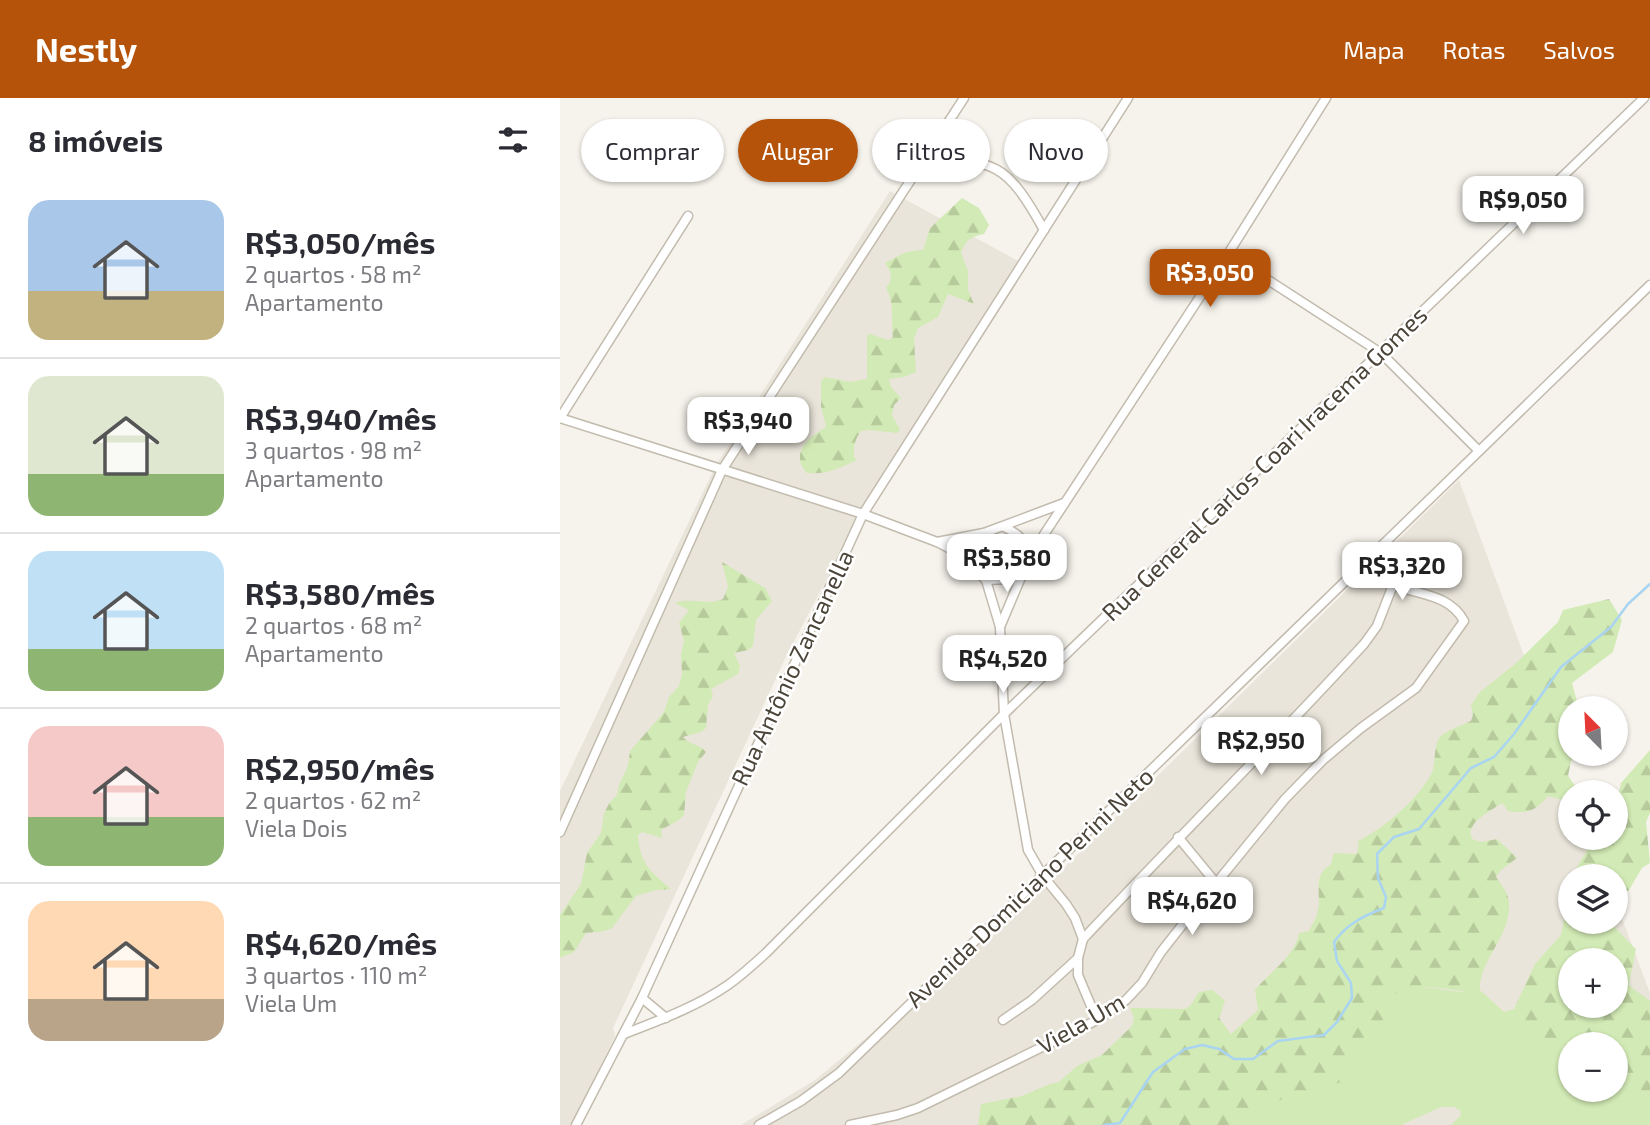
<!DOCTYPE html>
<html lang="pt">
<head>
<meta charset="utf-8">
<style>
	:root { --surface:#fff; --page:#f7f7f7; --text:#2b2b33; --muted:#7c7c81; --line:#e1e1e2; --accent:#b45309 }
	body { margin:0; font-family:"Exo 2",sans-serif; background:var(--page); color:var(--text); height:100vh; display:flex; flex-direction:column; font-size:26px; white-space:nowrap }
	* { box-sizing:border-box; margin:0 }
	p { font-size:23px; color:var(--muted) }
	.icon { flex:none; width:38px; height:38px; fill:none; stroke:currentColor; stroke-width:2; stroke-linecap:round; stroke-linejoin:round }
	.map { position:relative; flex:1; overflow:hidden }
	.sheet { display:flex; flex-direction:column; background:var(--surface); width:560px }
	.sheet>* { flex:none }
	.guide { position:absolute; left:21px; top:21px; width:665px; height:63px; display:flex; gap:14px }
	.needle { width:46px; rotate:336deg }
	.fabs { position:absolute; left:998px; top:598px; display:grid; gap:14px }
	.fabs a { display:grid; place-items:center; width:70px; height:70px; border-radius:50%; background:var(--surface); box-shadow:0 2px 5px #0004; font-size:35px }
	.price { position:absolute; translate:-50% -60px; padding:0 16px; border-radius:14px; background:#fff; color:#222; font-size:23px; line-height:46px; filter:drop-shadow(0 2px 4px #0008) }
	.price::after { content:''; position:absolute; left:50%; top:42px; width:21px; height:16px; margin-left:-10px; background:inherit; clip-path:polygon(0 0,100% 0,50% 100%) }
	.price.on { background:var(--accent); color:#fff }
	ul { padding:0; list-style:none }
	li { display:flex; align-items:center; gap:21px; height:175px; padding:0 28px }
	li+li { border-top:2px solid var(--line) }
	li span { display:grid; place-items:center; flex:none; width:196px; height:140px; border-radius:21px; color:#555 }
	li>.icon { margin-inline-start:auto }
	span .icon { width:84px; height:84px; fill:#fffc; stroke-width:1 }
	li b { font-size:30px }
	h2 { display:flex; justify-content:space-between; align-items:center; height:84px; padding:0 28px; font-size:30px }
	.chip { padding:0 24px; border-radius:32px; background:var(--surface); box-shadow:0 2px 5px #0004; font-size:24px; line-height:63px }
	.chip.on { background:var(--accent); color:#fff }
	header { display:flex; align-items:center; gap:42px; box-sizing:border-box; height:98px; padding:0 35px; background:var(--accent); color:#fff }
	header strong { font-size:33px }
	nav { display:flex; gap:38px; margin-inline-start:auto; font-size:24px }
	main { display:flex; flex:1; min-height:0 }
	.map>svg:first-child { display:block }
	.residential { fill:#eae5da; fill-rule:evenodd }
	.grass { fill:#d2eab5 }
	.forest { fill:url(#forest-firs); fill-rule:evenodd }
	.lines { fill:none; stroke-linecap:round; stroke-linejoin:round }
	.stream { stroke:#a9d4f2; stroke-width:2.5 }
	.minor-casing { stroke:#c2bbae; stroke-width:11 }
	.minor { stroke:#fff; stroke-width:8 }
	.labels { text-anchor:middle; stroke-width:5; stroke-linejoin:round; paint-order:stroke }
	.street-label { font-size:24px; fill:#4b4439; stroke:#fff }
</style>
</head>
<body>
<header>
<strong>Nestly</strong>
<nav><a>Mapa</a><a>Rotas</a><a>Salvos</a></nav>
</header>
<main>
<section class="sheet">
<h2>8 imóveis<svg class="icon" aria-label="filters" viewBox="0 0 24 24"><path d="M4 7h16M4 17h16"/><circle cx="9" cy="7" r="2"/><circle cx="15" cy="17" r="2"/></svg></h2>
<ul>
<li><span style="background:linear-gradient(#a9c7e8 65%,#c2b280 0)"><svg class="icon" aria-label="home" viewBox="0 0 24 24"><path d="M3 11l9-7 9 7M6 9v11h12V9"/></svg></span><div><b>R$3,050/mês</b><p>2 quartos · 58 m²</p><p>Apartamento</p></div></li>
<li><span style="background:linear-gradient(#dfe7d0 70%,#8fb573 0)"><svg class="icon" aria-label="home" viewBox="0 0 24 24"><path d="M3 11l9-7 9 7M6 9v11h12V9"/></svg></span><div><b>R$3,940/mês</b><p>3 quartos · 98 m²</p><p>Apartamento</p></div></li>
<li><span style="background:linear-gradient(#bfe0f5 70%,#8fb573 0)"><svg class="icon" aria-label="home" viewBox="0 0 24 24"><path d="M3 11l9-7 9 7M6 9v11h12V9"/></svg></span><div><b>R$3,580/mês</b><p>2 quartos · 68 m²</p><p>Apartamento</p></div></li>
<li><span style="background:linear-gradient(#f6c9c9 65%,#8fb573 0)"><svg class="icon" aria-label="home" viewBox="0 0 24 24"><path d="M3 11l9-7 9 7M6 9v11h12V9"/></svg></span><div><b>R$2,950/mês</b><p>2 quartos · 62 m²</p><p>Viela Dois</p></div></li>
<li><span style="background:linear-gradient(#ffd9b3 70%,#b9a48a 0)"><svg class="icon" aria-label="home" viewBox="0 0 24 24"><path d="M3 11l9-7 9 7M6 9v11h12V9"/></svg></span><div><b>R$4,620/mês</b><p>3 quartos · 110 m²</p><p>Viela Um</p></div></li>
</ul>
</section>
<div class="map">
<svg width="1090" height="1027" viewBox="0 0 1090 1027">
	<defs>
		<pattern id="forest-firs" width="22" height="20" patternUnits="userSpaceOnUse" patternTransform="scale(1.75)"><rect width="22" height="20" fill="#d2eab5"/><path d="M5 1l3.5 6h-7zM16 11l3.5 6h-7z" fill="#b6ca9c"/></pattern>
	</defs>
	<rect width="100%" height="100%" fill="#f6f3ec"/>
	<!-- residential -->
	<g class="residential">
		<path d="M330,93L460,164L292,432L225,561L53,930L55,938L12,1027H0V693L156,367Z"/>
		<path d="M899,382L1015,695H1010V740H1032L1047,779H1010V824H1055V802L1090,895V1027H181L255,982L459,814ZM1010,863H1055V908H1010ZM1010,947H1055V992H1010Z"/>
	</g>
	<!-- grass -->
	<path class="grass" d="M855,889C877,889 900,897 921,893L944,914L958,910L966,932L1010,952V992H1055V977L1090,998V1027H891L901,1017L900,1012L894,1009H881L841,1027H678L682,1020L695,1010L726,1000H743L791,979L789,971L799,955L825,930L824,918L827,901L840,892Z"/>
	<!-- forest -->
	<g class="forest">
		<path d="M402,100L419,110L429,127L424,136C410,139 406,142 401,155L408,173V192L414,206L388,196L378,219L358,230L354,241L356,274L344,279L329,281L331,289L341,300L334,307L332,317L340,332L337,335L310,332L301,333C295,341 293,349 294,359L297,362C280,370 266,377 247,375C229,356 249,339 266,329L261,309V283L265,279L290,284L307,281V237L310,236L328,242L333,239C331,220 335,207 326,190L330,184L331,175L325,165L346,154L363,152L370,130Z"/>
		<path d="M162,464L205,490L212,503L196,522L193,548L188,552L174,555L180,568L178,576L151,591L153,598L148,607L146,630L141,634L123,639C129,647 140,646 146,654L138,664L126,694L124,717L119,722L101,732L102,740L82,734L78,737C80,766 90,773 111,791L96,792L76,798L52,830L45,833L26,835L14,854L0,860V817L21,786L27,755L41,735L44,715L50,704L57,697L59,687L68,668L70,653L104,614L109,599L119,588L122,576L121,556L124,543L119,525L129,512L115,505C131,499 148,508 163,501L168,489Z"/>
		<path d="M1049,501L1062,522L1053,554L1012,585L1019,611H1010V656H1020L1011,663L1008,678L1016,689L1015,695H1010V699L1003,702L988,698C976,713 967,716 948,713L943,706H940C928,715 905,725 912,741L922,744L937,741L957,760L941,772L936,779C940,785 946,792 948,799C956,836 917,861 920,895C886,893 857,880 827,901L824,918L825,930L799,955L789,971L792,979L743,1000H726L695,1010L682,1020L678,1027H418L421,1006L462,998L490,986L499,984L517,968L542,957L572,928L574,920L570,910L625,911L630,908L639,894L653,892L665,903L659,920L671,936L698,912L695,892C708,876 736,857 739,835L749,833C752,827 757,819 758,812C762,795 751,779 771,766L774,755L797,756L799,745L796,744C822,732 860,700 872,674C876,665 873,644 882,637C888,632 902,627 911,623L913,617L911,607L920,594L955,566L998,524L1003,512Z"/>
		<path d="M1090,652V715L1086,724L1090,765L1082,770L1069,792L1055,802V779H1015L1016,771L1034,740H1055V713L1061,685Z"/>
		<path d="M1010,784V824C1020,824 1037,821 1046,824C1058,829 1066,843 1076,851L1069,886L1071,889L1090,903V998L1055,977V947H1010V952L966,932L958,910L954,911L975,866L1001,837L1004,821L999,802L1000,789ZM1010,863H1055V908H1010Z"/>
	</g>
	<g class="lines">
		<!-- stream -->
		<path class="stream" d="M544,1027L560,1025L593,974L625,951L642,947L659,951L674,961H693L718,943L764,937L777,924L792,900L791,885L777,863L774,844C787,826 803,818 824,810L826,799L818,780L817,756L834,739L859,731L911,670L934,659L954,636L1001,569L1051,529L1068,506L1090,486"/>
		<defs>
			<g id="minor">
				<path d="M360,70C433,54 449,69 484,132"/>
				<path d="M668,156L821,255L919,353"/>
				<path d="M0,320L303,416L377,444L396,454L426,482L440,529L444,616L468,752L483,778L506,806L515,820L523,841L518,860V877L537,922"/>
				<path d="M0,320L128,118"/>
				<path d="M444,429C459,436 465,442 470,458"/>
				<path d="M377,444L424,435L504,405"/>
				<path d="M413,467L412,454L424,435"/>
				<path d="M426,482L449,481L461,475"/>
				<path d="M440,529L470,458L668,156L766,0"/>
				<path d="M0,734L162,372L404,0"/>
				<path d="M618,739L656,785"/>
				<path d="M523,841C616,742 712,646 804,546L817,528L833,487"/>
				<path d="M82,900L106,920"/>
				<path d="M443,922L472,902L518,860"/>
				<path d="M64,936C100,922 136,909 168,887C182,877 194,866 206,855L444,616L1084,0"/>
				<path d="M16,1027L82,900L303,416L568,0"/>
				<path d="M199,1027L241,1003L279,975L1090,187"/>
				<path d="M290,1027L337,1017L358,1010L537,922L566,902L582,885L601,854L627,821L725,701L763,662L801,630L856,590L904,523C890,497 861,497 836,488C825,483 814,471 805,463"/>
			</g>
		</defs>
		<!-- minor casing -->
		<use href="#minor" class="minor-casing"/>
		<!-- minor -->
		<use href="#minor" class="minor"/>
	</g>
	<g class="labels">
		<!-- street labels -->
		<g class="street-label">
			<text transform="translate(705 366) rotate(-44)" y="8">Rua General Carlos Coari Iracema Gomes</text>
			<text transform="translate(233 570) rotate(-65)" y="8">Rua Antônio Zancanella</text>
			<text transform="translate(470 790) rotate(-44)" y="8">Avenida Domiciano Perini Neto</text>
			<text transform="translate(521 926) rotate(-30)" y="8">Viela Um</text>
		</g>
	</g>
</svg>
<div class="fabs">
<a><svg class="needle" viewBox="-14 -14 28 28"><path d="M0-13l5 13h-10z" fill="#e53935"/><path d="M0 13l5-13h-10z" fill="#7c7c81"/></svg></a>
<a><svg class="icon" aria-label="locate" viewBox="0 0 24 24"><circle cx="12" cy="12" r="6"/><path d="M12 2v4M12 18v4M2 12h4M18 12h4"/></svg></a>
<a><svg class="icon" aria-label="layers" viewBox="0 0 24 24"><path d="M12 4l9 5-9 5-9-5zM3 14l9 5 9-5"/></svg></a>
<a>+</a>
<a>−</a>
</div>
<b class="price" style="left:963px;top:138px">R$9,050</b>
<b class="price on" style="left:650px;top:211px">R$3,050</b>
<b class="price" style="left:188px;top:359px">R$3,940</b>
<b class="price" style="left:447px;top:496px">R$3,580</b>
<b class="price" style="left:842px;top:504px">R$3,320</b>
<b class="price" style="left:443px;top:597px">R$4,520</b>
<b class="price" style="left:701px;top:679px">R$2,950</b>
<b class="price" style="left:632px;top:839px">R$4,620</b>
<div class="guide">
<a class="chip">Comprar</a>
<a class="chip on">Alugar</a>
<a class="chip">Filtros</a>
<a class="chip">Novo</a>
</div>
</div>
</main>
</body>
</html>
